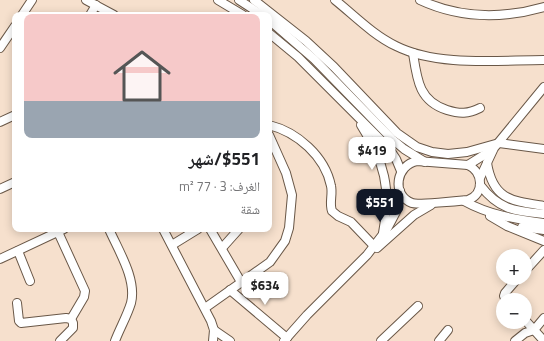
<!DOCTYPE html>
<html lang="ar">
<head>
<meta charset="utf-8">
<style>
	:root { --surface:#fff; --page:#f2f2f2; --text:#202124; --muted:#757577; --line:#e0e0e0; --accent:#111827 }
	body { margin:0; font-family:"Titillium Web","Noto Naskh Arabic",sans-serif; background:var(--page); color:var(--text); direction:rtl; height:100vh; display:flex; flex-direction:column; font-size:15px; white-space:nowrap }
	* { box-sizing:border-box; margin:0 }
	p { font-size:13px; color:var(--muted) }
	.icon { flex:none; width:22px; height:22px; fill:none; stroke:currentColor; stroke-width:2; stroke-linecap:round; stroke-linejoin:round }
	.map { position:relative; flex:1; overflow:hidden; direction:ltr }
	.drawer { position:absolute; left:12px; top:12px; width:260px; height:220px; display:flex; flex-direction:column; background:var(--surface); border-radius:8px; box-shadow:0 2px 10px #0003; direction:rtl }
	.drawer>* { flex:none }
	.buttons { position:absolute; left:496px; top:249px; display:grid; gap:8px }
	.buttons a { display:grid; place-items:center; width:36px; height:36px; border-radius:50%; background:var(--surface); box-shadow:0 2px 10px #0003; font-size:20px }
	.price { position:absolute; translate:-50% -34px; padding:0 9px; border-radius:8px; background:#fff; color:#222; font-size:13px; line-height:26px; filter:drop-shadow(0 1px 2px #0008) }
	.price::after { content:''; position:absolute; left:50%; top:24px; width:12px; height:9px; margin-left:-6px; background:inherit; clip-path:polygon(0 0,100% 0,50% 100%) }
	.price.selected { background:var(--accent); color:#fff }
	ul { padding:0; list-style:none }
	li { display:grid; align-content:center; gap:8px; height:212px; padding:0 12px }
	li+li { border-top:1px solid var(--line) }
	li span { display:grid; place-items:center; height:124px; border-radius:8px; color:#555 }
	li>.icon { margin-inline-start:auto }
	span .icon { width:72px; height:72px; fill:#fffc; stroke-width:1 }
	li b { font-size:17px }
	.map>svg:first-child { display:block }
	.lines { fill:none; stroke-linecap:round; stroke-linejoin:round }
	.minor-casing { stroke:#695747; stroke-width:10 }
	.minor { stroke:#fff; stroke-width:8 }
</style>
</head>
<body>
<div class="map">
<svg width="544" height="341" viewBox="0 0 544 341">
	<rect width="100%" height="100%" fill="#f6e0cd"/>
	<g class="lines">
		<defs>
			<g id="minor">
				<path d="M86,0L114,15"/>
				<path d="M218,0L243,15"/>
				<path d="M239,0L262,15"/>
				<path d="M254,0L306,41L334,67L397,133L417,147L432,152L448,154L467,152L499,143L544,149"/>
				<path d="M335,0C355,16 373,35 396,46C438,67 498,60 544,60"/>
				<path d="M420,0C461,19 502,19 544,7"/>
				<path d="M22,15L32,0"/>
				<path d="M90,15L96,5"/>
				<path d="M269,20L314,59L392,139L404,149L425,162"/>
				<path d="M269,33L298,57L388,147L396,159L401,171"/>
				<path d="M0,48L15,26"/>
				<path d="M413,53C417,80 419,101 447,110C460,114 468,114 480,108"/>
				<path d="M0,122L15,115"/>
				<path d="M269,125C297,132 325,156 331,186C333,194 329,203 332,211L338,216L351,222L374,246"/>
				<path d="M361,125C384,161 392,189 383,233"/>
				<path d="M417,161L468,165C483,172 485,194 468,200C459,201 417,205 412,203C391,195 396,165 417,161Z"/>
				<path d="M487,163C493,200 512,201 544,206"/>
				<path d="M468,165L492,150"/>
				<path d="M480,178L494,148L544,87"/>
				<path d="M480,185C499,210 515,211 544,214"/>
				<path d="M0,189L15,182"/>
				<path d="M464,201C489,215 515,219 544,223"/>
				<path d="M490,216L507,226L544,241"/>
				<path d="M522,227L544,230"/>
				<path d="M109,229C118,250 137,279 131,303C127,316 120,328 115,341"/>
				<path d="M163,229L211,321L214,330L213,341"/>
				<path d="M210,229L241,282"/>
				<path d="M58,232L85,291L84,297L71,319"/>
				<path d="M172,245L198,229"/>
				<path d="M222,248L239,229"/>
				<path d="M377,248L414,215L431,205"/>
				<path d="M18,251L30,281"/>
				<path d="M0,259L64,229"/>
				<path d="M525,271L544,250"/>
				<path d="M230,290L287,338"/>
				<path d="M506,300L504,296L505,293L518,278"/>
				<path d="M17,303L19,321L21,323L66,318L71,319L73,323V328L60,341"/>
				<path d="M205,308L270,262L285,241L289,228L292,195L286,173L269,135"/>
				<path d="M525,320L544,341"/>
				<path d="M214,330L230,341"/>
				<path d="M284,341L307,315L367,255L387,229L396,212L400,191"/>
				<path d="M381,341L418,306"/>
				<path d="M439,341L448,330"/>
				<path d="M515,341L525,333L534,330L544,318"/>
			</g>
		</defs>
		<!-- minor casing -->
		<use href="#minor" class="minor-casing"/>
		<!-- minor -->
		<use href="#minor" class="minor"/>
	</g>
</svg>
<div class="buttons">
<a>+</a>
<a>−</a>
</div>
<b class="price" style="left:372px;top:171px">$419</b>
<b class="price selected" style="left:380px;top:223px">$551</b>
<b class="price" style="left:265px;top:306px">$634</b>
<section class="drawer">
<ul>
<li><span style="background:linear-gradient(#f6c9c9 70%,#9aa5b1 0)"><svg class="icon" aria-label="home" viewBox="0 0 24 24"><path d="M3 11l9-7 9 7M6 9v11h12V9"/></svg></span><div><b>$551/شهر</b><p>الغرف: 3 · 77 m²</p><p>شقة</p></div></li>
</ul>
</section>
</div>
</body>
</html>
